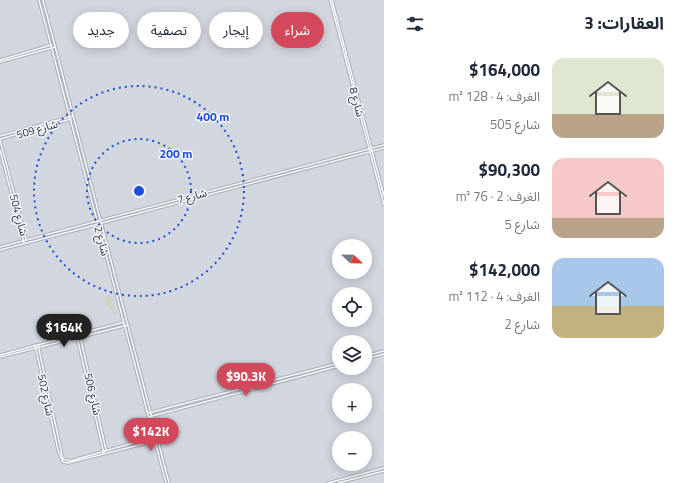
<!DOCTYPE html>
<html lang="ar">
<head>
<meta charset="utf-8">
<style>
	:root { --surface:#fff; --page:#f6f6f7; --text:#1f2937; --muted:#747a83; --accent:#d1495b }
	body { margin:0; font-family:"Titillium Web","Noto Sans Arabic",sans-serif; background:var(--page); color:var(--text); direction:rtl; height:100vh; display:flex; flex-direction:column; font-size:15px; white-space:nowrap }
	* { box-sizing:border-box; margin:0 }
	p { font-size:13px; color:var(--muted) }
	.icon { flex:none; width:22px; height:22px; fill:none; stroke:currentColor; stroke-width:2; stroke-linecap:round; stroke-linejoin:round }
	.map { position:relative; flex:1; overflow:hidden; direction:ltr }
	.panel { display:flex; flex-direction:column; background:var(--surface); width:300px }
	.panel>* { flex:none }
	.hud { position:absolute; left:12px; top:12px; width:312px; height:36px; direction:rtl; display:flex; gap:8px }
	.needle { width:26px; rotate:112deg }
	.buttons { position:absolute; left:332px; top:239px; display:grid; gap:8px }
	.buttons a { display:grid; place-items:center; width:40px; height:40px; border-radius:50%; background:var(--surface); box-shadow:0 2px 10px #0003; font-size:20px }
	.price { position:absolute; translate:-50% -34px; padding:0 9px; border-radius:14px; background:var(--accent); color:#fff; font-size:13px; line-height:26px; filter:drop-shadow(0 1px 2px #0008) }
	.price::after { content:''; position:absolute; left:50%; top:24px; width:12px; height:9px; margin-left:-6px; background:inherit; clip-path:polygon(0 0,100% 0,50% 100%) }
	.price.active { background:#222; color:#fff }
	ul { padding:0; list-style:none }
	li { display:flex; align-items:center; gap:12px; height:100px; padding:0 20px }
	li span { display:grid; place-items:center; flex:none; width:112px; height:80px; border-radius:12px; color:#555 }
	li>.icon { margin-inline-start:auto }
	span .icon { width:48px; height:48px; fill:#fffc; stroke-width:1 }
	li b { font-size:17px }
	h2 { display:flex; justify-content:space-between; align-items:center; height:48px; padding:0 20px; font-size:17px }
	.tag { padding:0 14px; border-radius:18px; background:var(--surface); box-shadow:0 2px 10px #0003; font-size:14px; line-height:36px }
	.tag.active { background:var(--accent); color:#fff }
	main { display:flex; flex:1; min-height:0 }
	.map>svg:first-child { display:block }
	.built { fill:#d2d6de; fill-rule:evenodd }
	.green { fill:#c9d6c5 }
	.lines { fill:none; stroke-linecap:round; stroke-linejoin:round }
	.minor-casing { stroke:#a9aeb7; stroke-width:3.5 }
	.minor { stroke:#f7f8fa; stroke-width:1.5 }
	.ring { fill:none; stroke:#1d4ed8; stroke-width:2; stroke-dasharray:2 4 }
	.labels { text-anchor:middle; stroke-width:3; stroke-linejoin:round; paint-order:stroke }
	.street-label { font-size:11px; fill:#2b3445; stroke:#f4f6f9 }
	.centre { fill:#1d4ed8; stroke:#f4f6f9; stroke-width:2 }
	.ring-label { font-size:12px; text-anchor:middle; font-weight:bold; fill:#1d4ed8; stroke:#f4f6f9; stroke-width:3; stroke-linejoin:round; paint-order:stroke }
</style>
</head>
<body>
<main>
<section class="panel">
<h2>العقارات: 3<svg class="icon" aria-label="filters" viewBox="0 0 24 24"><path d="M4 7h16M4 17h16"/><circle cx="9" cy="7" r="2"/><circle cx="15" cy="17" r="2"/></svg></h2>
<ul>
<li><span style="background:linear-gradient(#dfe7d0 70%,#b9a48a 0)"><svg class="icon" aria-label="home" viewBox="0 0 24 24"><path d="M3 11l9-7 9 7M6 9v11h12V9"/></svg></span><div><b>$164,000</b><p>الغرف: 4 · 128 m²</p><p>شارع 505</p></div></li>
<li><span style="background:linear-gradient(#f6c9c9 75%,#b9a48a 0)"><svg class="icon" aria-label="home" viewBox="0 0 24 24"><path d="M3 11l9-7 9 7M6 9v11h12V9"/></svg></span><div><b>$90,300</b><p>الغرف: 2 · 76 m²</p><p>شارع 5</p></div></li>
<li><span style="background:linear-gradient(#a9c7e8 60%,#c2b280 0)"><svg class="icon" aria-label="home" viewBox="0 0 24 24"><path d="M3 11l9-7 9 7M6 9v11h12V9"/></svg></span><div><b>$142,000</b><p>الغرف: 4 · 112 m²</p><p>شارع 2</p></div></li>
</ul>
</section>
<div class="map">
<svg width="384" height="483" viewBox="0 0 384 483">
	<rect width="100%" height="100%" fill="#e4e7ec"/>
	<!-- built -->
	<path class="built" d="M0,0H384V483H0ZM339,246H365V272H339ZM339,294H365V320H339ZM339,342H365V368H339ZM339,390H365V416H339ZM339,438H365V464H339Z"/>
	<!-- green -->
	<path class="green" d="M111,295L116,316L106,304L104,297Z"/>
	<g class="lines">
		<defs>
			<g id="minor">
				<path d="M39,0L166,483"/>
				<path d="M43,0L169,483"/>
				<path d="M330,0L384,205"/>
				<path d="M332,0L384,196"/>
				<path d="M0,60L51,45"/>
				<path d="M0,62L55,47"/>
				<path d="M0,136L73,116"/>
				<path d="M0,139L71,119"/>
				<path d="M0,140L26,239"/>
				<path d="M0,150L24,243"/>
				<path d="M102,223L384,148"/>
				<path d="M0,247L384,145"/>
				<path d="M0,250L99,224"/>
				<path d="M80,336L106,450"/>
				<path d="M77,337L104,454"/>
				<path d="M35,345L58,450L63,462L68,463L155,441"/>
				<path d="M38,345L63,459L70,461L154,437"/>
				<path d="M0,355L124,322"/>
				<path d="M365,356L384,351"/>
				<path d="M0,357L128,325"/>
				<path d="M365,359L384,354"/>
				<path d="M148,413L339,363"/>
				<path d="M149,417L339,366"/>
				<path d="M328,483L384,468"/>
				<path d="M338,483L384,471"/>
			</g>
		</defs>
		<!-- minor casing -->
		<use href="#minor" class="minor-casing"/>
		<!-- minor -->
		<use href="#minor" class="minor"/>
	</g>
	<!-- distance rings -->
	<g class="ring">
		<circle cx="139" cy="191" r="52"/>
		<circle cx="139" cy="191" r="105"/>
	</g>
	<g class="labels">
		<!-- street labels -->
		<g class="street-label">
			<text transform="translate(357 102) rotate(75)" y="4">شارع 8</text>
			<text transform="translate(37 129) rotate(-16)" y="4">شارع 509</text>
			<text transform="translate(192 196) rotate(-15)" y="4">شارع 7</text>
			<text transform="translate(19 215) rotate(75)" y="4">شارع 504</text>
			<text transform="translate(102 241) rotate(75)" y="4">شارع 2</text>
			<text transform="translate(93 394) rotate(77)" y="4">شارع 506</text>
			<text transform="translate(46 395) rotate(78)" y="4">شارع 502</text>
		</g>
	</g>
	<circle cx="139" cy="191" r="6" class="centre"/>
	<g class="ring-label">
		<text x="213" y="121">400 m</text>
		<text x="176" y="158">200 m</text>
	</g>
</svg>
<div class="buttons">
<a><svg class="needle" viewBox="-14 -14 28 28"><path d="M0-13l5 13h-10z" fill="#e53935"/><path d="M0 13l5-13h-10z" fill="#747a83"/></svg></a>
<a><svg class="icon" aria-label="locate" viewBox="0 0 24 24"><circle cx="12" cy="12" r="6"/><path d="M12 2v4M12 18v4M2 12h4M18 12h4"/></svg></a>
<a><svg class="icon" aria-label="layers" viewBox="0 0 24 24"><path d="M12 4l9 5-9 5-9-5zM3 14l9 5 9-5"/></svg></a>
<a>+</a>
<a>−</a>
</div>
<b class="price active" style="left:64px;top:348px">$164K</b>
<b class="price" style="left:246px;top:397px">$90.3K</b>
<b class="price" style="left:151px;top:452px">$142K</b>
<div class="hud">
<a class="tag active">شراء</a>
<a class="tag">إيجار</a>
<a class="tag">تصفية</a>
<a class="tag">جديد</a>
</div>
</div>
</main>
</body>
</html>
